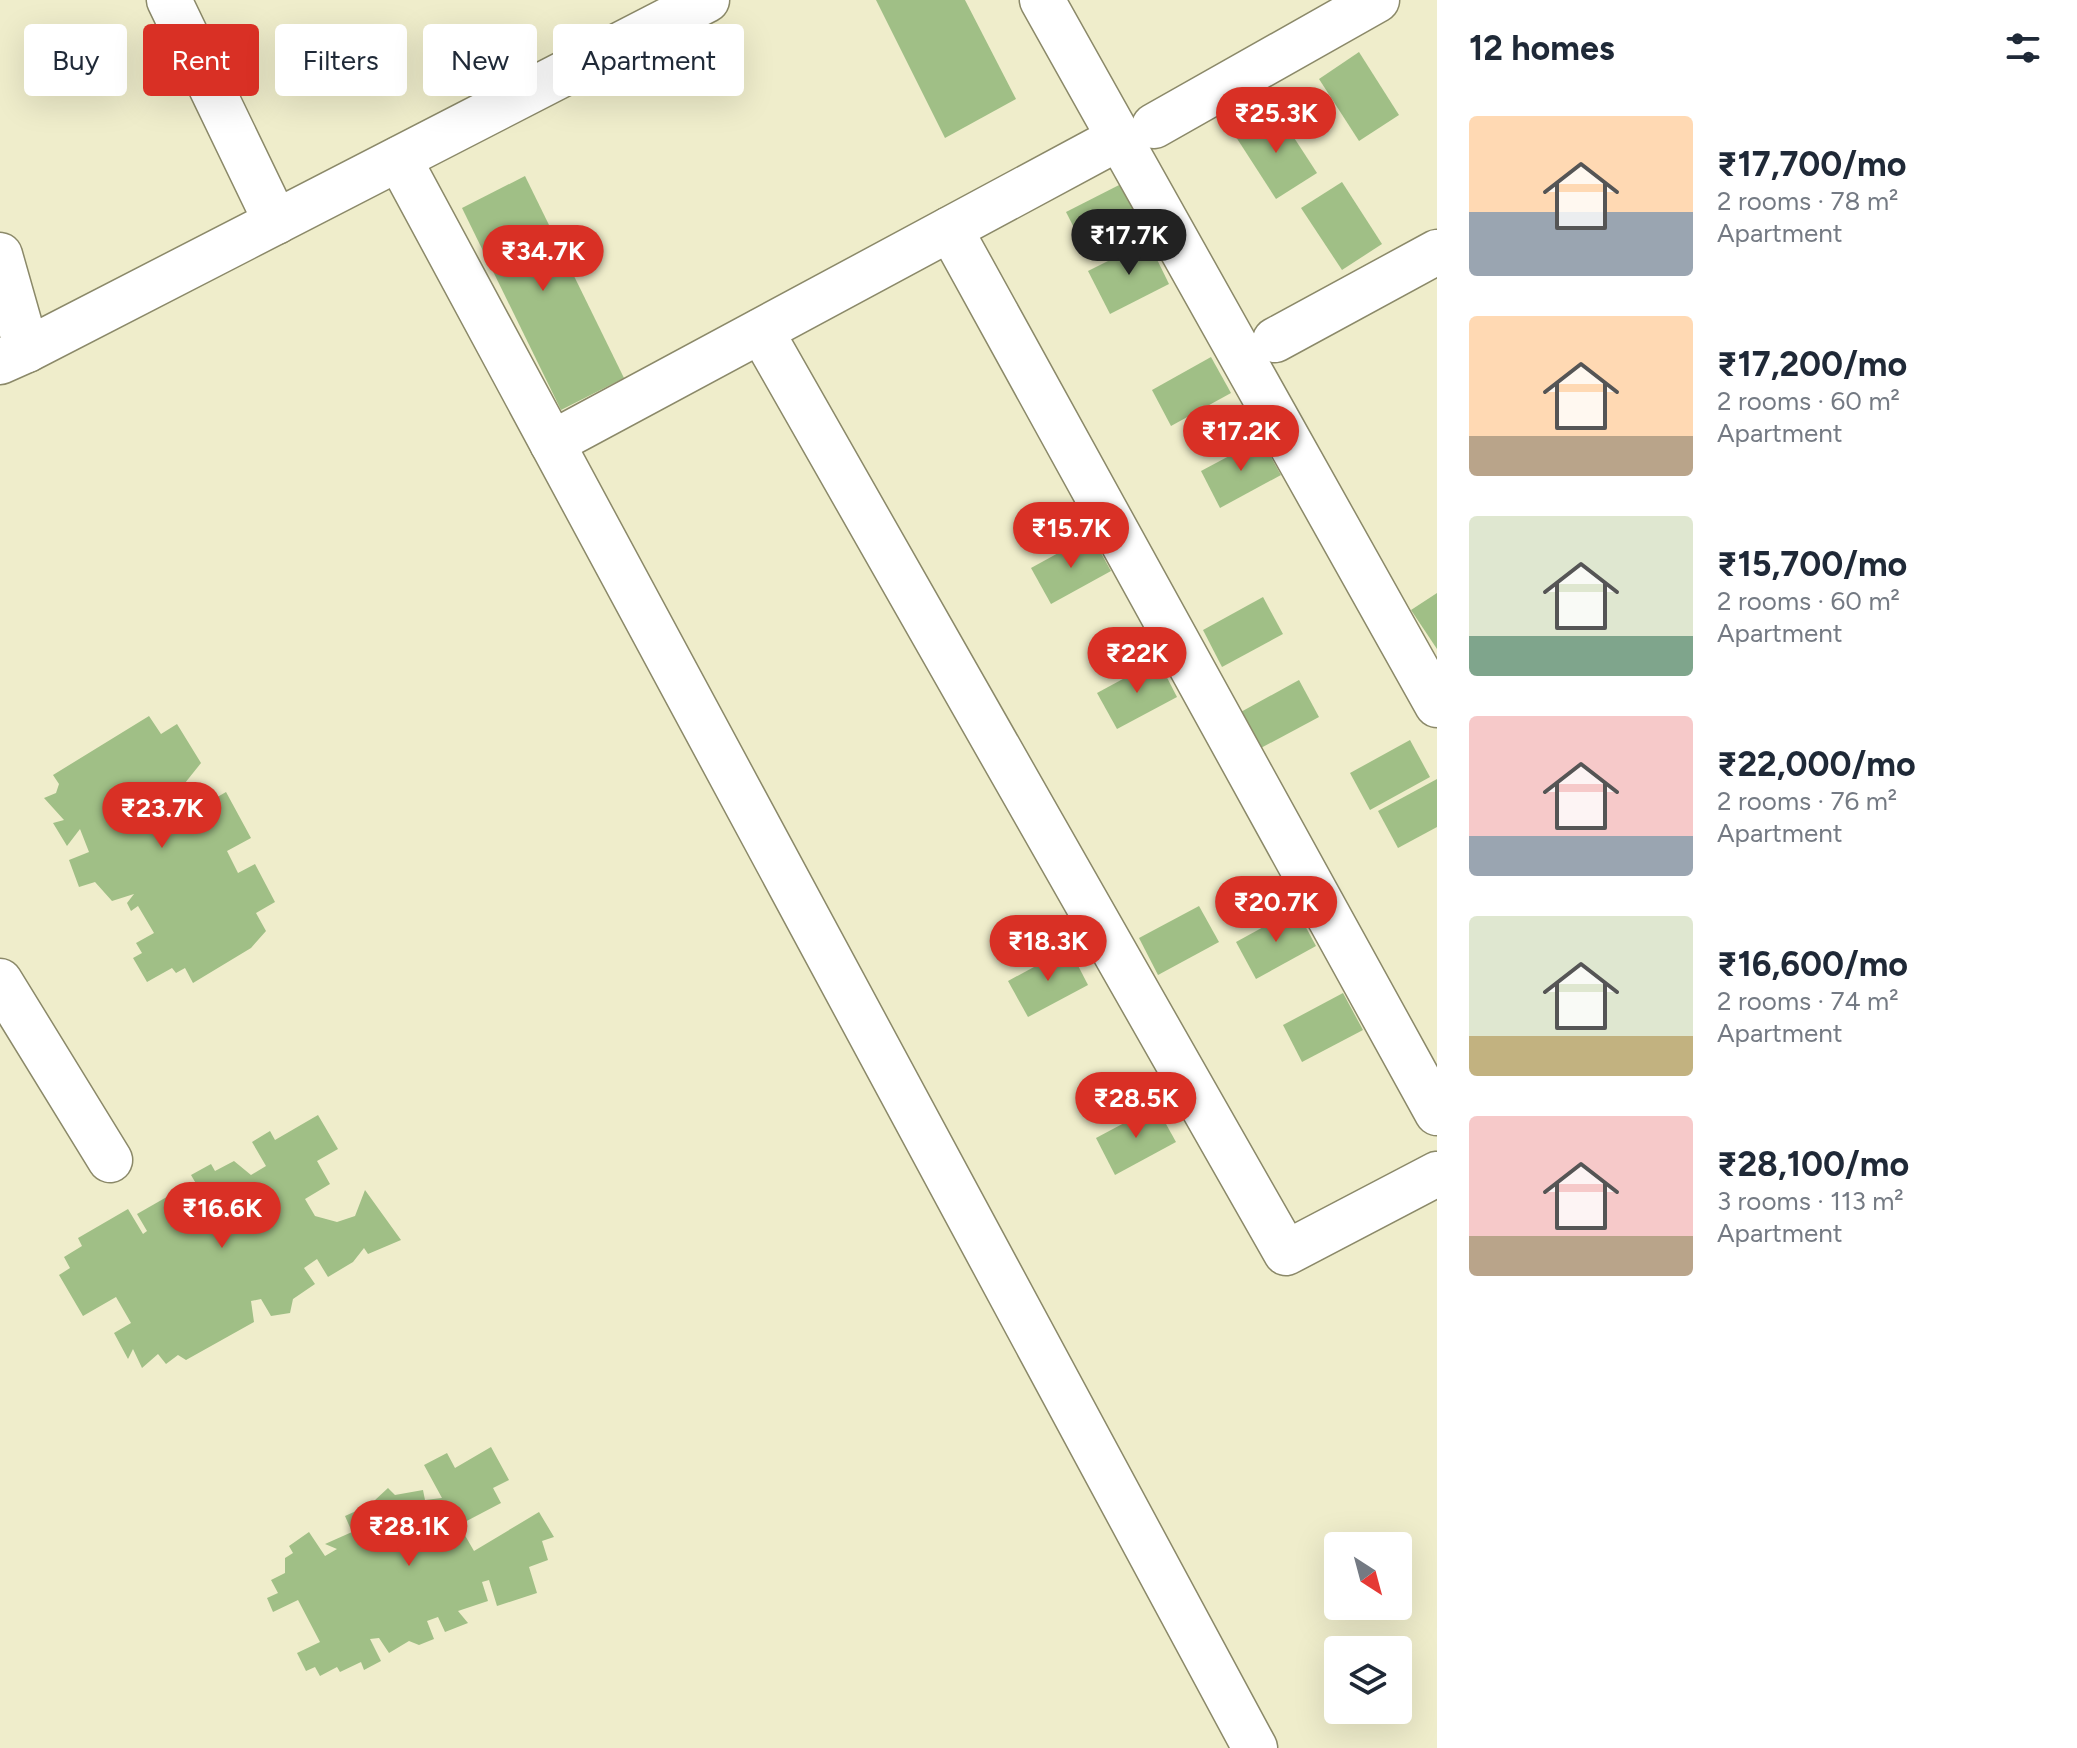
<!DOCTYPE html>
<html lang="en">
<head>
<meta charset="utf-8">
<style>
	:root { --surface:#fff; --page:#f6f6f7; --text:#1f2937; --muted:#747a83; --accent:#d93025 }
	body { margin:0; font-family:Figtree,sans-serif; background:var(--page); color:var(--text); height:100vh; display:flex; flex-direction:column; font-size:30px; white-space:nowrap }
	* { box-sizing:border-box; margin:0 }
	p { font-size:26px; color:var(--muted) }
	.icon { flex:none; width:44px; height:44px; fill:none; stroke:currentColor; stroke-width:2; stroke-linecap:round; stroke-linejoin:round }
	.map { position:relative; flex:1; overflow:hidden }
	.drawer { display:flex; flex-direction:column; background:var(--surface); width:640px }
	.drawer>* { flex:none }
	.guide { position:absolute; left:24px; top:24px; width:760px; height:72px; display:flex; gap:16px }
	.needle { width:52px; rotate:144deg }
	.tools { position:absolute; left:1324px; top:1532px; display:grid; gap:16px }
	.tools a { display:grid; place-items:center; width:88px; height:88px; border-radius:8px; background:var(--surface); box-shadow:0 8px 32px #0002; font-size:40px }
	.price { position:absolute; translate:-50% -68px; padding:0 18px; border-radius:28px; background:var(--accent); color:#fff; font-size:26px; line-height:52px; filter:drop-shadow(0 2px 4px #0008) }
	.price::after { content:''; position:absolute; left:50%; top:48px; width:24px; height:18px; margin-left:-12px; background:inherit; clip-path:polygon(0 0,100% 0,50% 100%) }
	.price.on { background:#222; color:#fff }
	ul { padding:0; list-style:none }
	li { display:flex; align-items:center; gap:24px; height:200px; padding:0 32px }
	li span { display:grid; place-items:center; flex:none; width:224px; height:160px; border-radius:8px; color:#555 }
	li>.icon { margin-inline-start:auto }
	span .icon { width:96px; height:96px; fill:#fffc; stroke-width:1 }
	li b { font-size:34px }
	h2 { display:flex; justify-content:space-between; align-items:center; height:96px; padding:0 32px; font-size:34px }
	.pill { padding:0 28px; border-radius:8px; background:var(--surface); box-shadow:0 8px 32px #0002; font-size:28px; line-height:72px }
	.pill.on { background:var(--accent); color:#fff }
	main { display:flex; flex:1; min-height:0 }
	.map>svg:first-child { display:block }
	.building { fill:#a0bf86 }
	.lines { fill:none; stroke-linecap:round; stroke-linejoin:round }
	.minor-casing { stroke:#8b8969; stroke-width:47 }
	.minor { stroke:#fff; stroke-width:44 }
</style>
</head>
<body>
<main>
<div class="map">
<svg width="1437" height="1748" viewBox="0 0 1437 1748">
	<rect width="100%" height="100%" fill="#efedcb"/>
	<!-- building -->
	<g class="building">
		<path d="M876,0H965L1016,99L945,138Z"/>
		<path d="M1359,52L1399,115L1359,141L1319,79Z"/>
		<path d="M1276,110L1317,173L1276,199L1236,137Z"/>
		<path d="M525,176L624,378L561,410L462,208Z"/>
		<path d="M1125,182L1147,225L1088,255L1066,212Z"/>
		<path d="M1342,182L1382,244L1342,270L1301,208Z"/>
		<path d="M1148,241L1169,284L1110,314L1088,271Z"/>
		<path d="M1211,357L1231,393L1171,426L1152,390Z"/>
		<path d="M1261,439L1281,475L1220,508L1201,471Z"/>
		<path d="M1091,535L1111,571L1051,604L1031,568Z"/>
		<path d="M1437,593V649L1411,610Z"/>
		<path d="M1263,597L1283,634L1222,667L1203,630Z"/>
		<path d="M1158,660L1177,697L1117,729L1097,693Z"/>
		<path d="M1299,680L1319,717L1259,749L1239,713Z"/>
		<path d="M149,716L161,734L177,724L201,763L185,783L194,798L209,789L214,799L226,792L251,838L227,851L238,873L255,864L275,902L256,913L266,931L251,948L193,983L185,968L176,973L172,968L147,982L133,958L142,953L136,943L154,933L138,906L131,911L127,903L134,894L112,901L95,882L79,887L69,860L89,852L80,829L67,846L53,823L64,820L44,798L56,793L59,784L53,775Z"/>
		<path d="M1410,740L1430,777L1370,810L1350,773Z"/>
		<path d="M1437,779V827L1398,848L1378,811Z"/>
		<path d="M1199,906L1219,942L1158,975L1139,938Z"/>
		<path d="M1296,909L1316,946L1256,979L1236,942Z"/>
		<path d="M1069,948L1088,985L1028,1017L1008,981Z"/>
		<path d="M1343,993L1363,1030L1302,1062L1283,1025Z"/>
		<path d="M1156,1106L1176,1142L1115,1175L1096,1138Z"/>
		<path d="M318,1115L338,1149L317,1161L330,1184L305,1199L315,1216L337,1222L355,1216L365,1190L401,1240L368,1254L364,1248L353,1262L328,1277L317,1259L304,1268L315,1284L293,1299L290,1313L271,1316L261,1299L251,1301L254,1322L186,1360L178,1355L166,1364L158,1354L142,1368L133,1349L128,1359L114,1333L131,1323L116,1297L83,1316L59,1275L70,1268L64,1257L82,1246L78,1238L128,1209L143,1234L147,1231L137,1214L179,1190L190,1209L205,1199L191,1175L211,1164L215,1171L234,1161L251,1175L266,1166L252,1142L270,1131L275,1140Z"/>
		<path d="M491,1447L509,1480L493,1488L501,1503L459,1525L474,1551L539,1512L554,1537L542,1541L548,1560L529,1567L537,1593L497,1606L489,1580L482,1582L488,1601L458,1611L468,1623L445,1632L438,1617L427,1621L434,1639L419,1645L409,1641L389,1653L379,1638L370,1639L381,1661L364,1670L361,1662L340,1672L337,1667L320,1676L315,1667L306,1671L297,1653L320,1642L298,1600L273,1612L267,1598L278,1593L271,1580L285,1573V1558L293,1553L289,1546L309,1532L325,1556L337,1549L325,1544L352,1532L345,1516L365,1507L374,1528L384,1524L374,1501L388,1488L395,1495L423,1490L425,1500L442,1498L424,1465L447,1453L455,1468Z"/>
	</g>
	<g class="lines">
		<defs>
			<g id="minor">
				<path d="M169,0L276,222"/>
				<path d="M1042,0L1437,705"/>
				<path d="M1154,126L1377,0"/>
				<path d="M399,159L1255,1748"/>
				<path d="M950,229L1437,1113"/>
				<path d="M0,255L27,350"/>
				<path d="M761,331L1286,1253L1437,1174"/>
				<path d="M1275,340L1437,252"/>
				<path d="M0,362L27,350L707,0"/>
				<path d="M552,443L1119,138"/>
				<path d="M0,981L110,1160"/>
			</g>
		</defs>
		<!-- minor casing -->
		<use href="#minor" class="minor-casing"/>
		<!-- minor -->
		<use href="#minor" class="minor"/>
	</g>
</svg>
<div class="tools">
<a><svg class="needle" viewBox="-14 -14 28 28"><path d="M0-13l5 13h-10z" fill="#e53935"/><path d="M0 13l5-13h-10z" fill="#747a83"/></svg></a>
<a><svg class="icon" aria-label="layers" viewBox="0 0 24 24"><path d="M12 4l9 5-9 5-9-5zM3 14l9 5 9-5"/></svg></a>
</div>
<b class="price" style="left:1276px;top:155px">₹25.3K</b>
<b class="price on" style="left:1129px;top:277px">₹17.7K</b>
<b class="price" style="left:543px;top:293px">₹34.7K</b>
<b class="price" style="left:1241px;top:473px">₹17.2K</b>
<b class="price" style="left:1071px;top:570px">₹15.7K</b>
<b class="price" style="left:1137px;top:695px">₹22K</b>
<b class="price" style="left:162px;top:850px">₹23.7K</b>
<b class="price" style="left:1276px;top:944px">₹20.7K</b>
<b class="price" style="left:1048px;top:983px">₹18.3K</b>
<b class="price" style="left:1136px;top:1140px">₹28.5K</b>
<b class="price" style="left:222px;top:1250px">₹16.6K</b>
<b class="price" style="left:409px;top:1568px">₹28.1K</b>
<div class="guide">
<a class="pill">Buy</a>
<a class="pill on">Rent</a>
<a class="pill">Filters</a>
<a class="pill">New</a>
<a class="pill">Apartment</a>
</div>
</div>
<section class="drawer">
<h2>12 homes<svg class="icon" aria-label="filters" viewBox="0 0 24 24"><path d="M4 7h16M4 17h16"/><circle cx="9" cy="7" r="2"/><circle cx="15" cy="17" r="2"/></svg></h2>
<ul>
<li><span style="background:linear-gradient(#ffd9b3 60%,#9aa5b1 0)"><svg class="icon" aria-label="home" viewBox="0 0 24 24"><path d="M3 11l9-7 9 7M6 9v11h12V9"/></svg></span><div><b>₹17,700/mo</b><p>2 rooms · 78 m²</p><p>Apartment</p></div></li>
<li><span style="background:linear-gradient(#ffd9b3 75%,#b9a48a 0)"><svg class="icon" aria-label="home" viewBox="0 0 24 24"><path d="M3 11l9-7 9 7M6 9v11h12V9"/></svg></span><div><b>₹17,200/mo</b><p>2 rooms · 60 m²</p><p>Apartment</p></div></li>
<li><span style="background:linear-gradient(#dfe7d0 75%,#7fa58c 0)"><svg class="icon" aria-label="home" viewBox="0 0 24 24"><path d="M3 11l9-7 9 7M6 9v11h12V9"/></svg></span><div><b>₹15,700/mo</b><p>2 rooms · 60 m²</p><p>Apartment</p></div></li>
<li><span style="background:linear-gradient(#f6c9c9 75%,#9aa5b1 0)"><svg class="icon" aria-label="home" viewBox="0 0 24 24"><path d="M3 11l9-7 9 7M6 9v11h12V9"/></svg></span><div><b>₹22,000/mo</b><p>2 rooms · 76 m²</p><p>Apartment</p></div></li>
<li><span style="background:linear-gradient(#dfe7d0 75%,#c2b280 0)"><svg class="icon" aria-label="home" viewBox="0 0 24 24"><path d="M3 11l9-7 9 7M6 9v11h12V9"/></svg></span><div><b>₹16,600/mo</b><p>2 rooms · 74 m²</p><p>Apartment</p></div></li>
<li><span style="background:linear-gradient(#f6c9c9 75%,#b9a48a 0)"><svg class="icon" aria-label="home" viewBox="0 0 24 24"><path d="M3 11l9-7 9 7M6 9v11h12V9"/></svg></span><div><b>₹28,100/mo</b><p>3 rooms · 113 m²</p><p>Apartment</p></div></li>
</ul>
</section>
</main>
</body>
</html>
